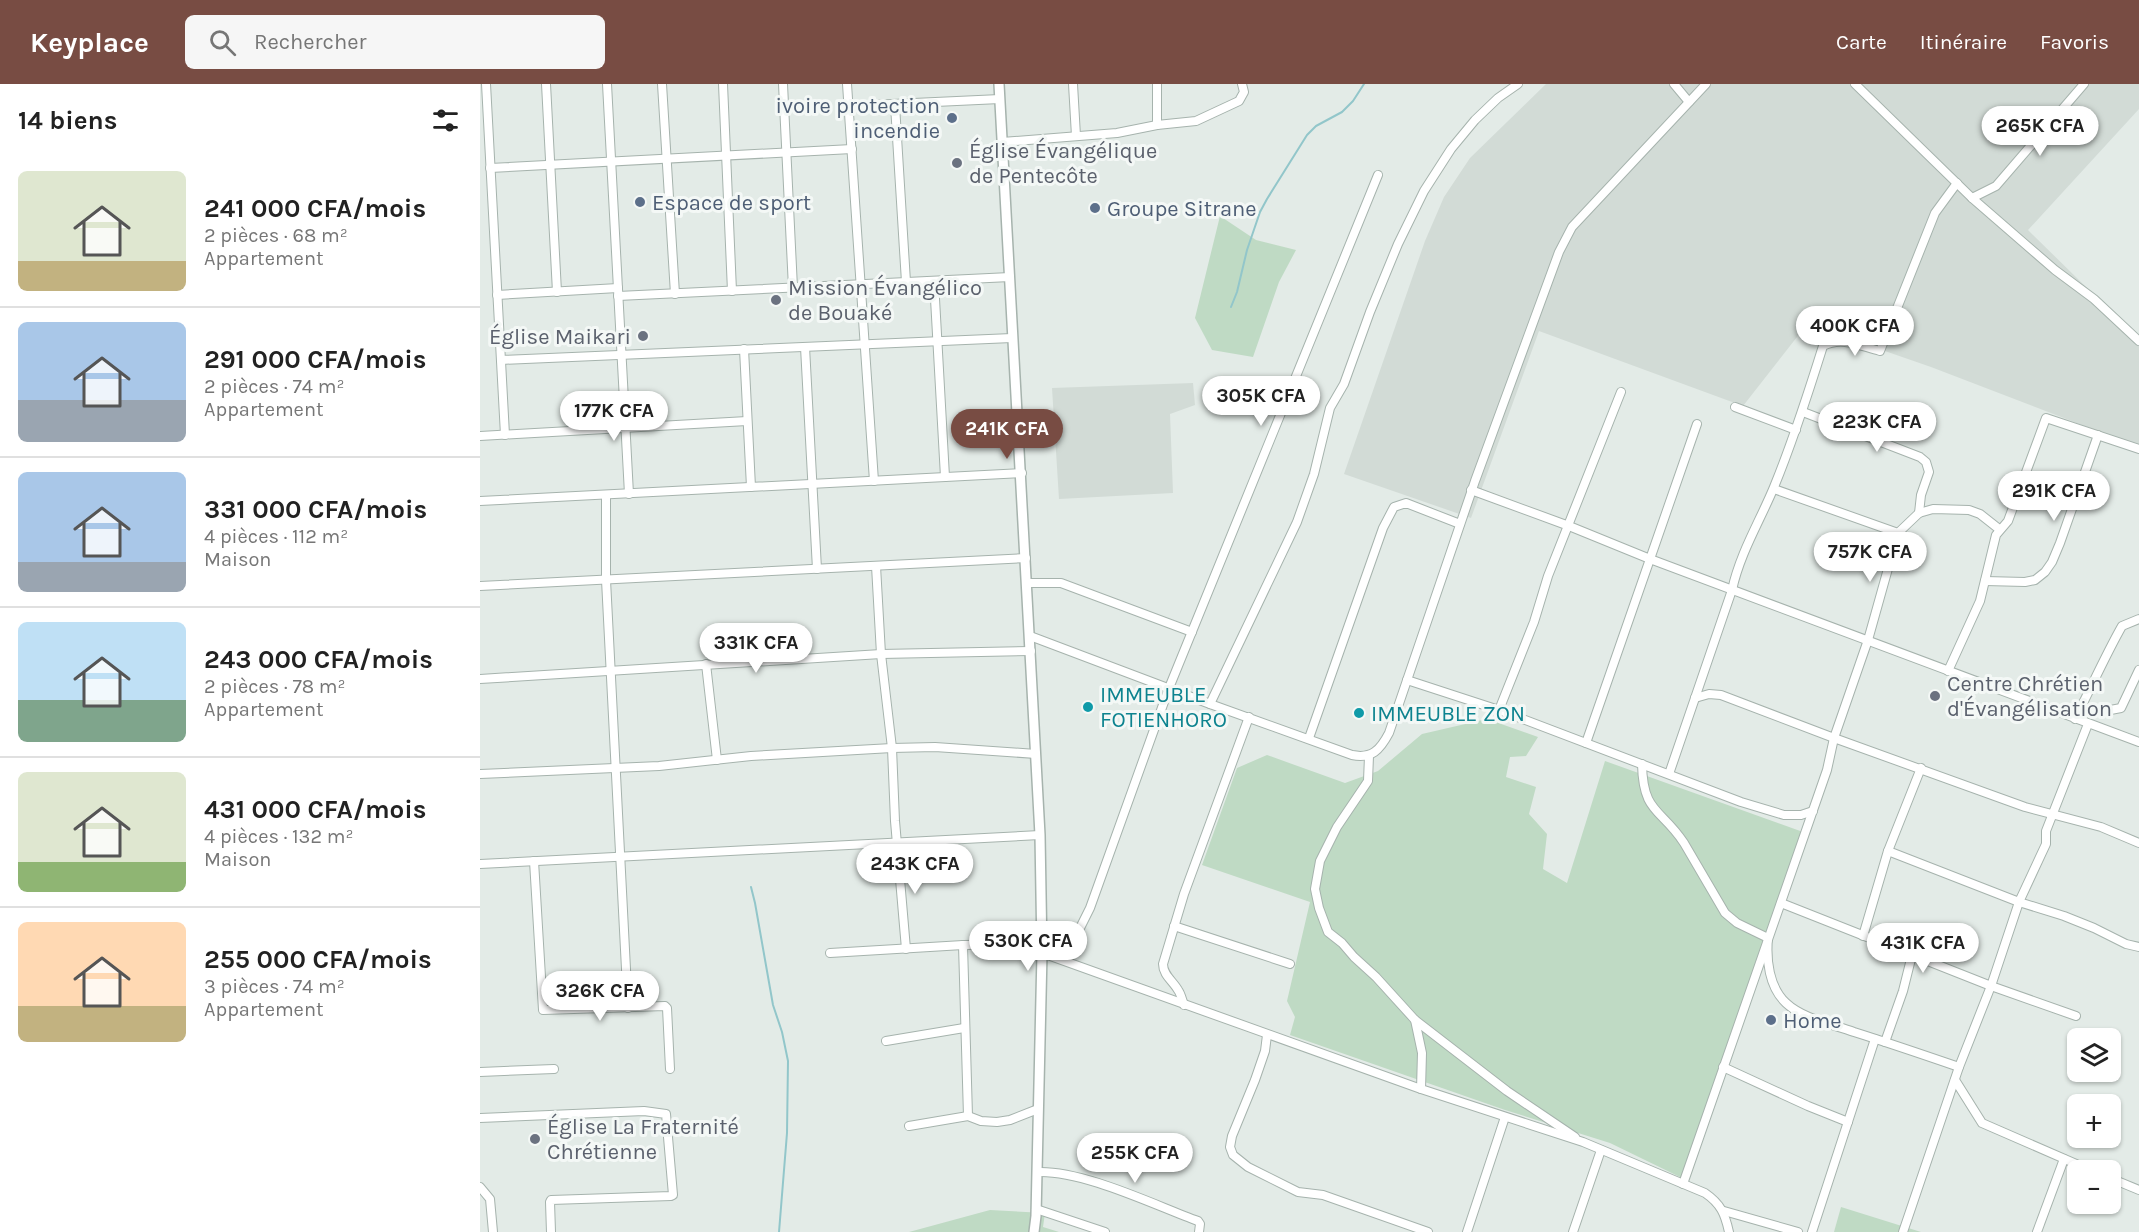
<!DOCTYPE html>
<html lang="fr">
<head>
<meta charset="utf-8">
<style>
	:root { --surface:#fff; --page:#f6f6f6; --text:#222; --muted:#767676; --line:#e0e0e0; --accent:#784c43 }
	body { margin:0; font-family:Karla,sans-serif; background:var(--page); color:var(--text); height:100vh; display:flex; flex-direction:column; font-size:22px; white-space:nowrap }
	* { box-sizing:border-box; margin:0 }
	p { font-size:20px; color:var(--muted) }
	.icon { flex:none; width:33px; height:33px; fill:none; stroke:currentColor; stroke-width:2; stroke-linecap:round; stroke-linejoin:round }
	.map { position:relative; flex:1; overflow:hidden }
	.drawer { display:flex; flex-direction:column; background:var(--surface); width:480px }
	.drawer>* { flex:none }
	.buttons { position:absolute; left:1587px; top:944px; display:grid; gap:12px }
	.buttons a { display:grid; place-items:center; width:54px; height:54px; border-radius:9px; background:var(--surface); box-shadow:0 2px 4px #0004; font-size:30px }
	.price { position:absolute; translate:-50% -51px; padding:0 14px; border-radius:21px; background:#fff; color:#222; font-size:20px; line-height:39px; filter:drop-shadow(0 2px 3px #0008) }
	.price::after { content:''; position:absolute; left:50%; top:36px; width:18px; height:14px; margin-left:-9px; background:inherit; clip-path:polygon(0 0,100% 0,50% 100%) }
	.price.selected { background:var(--accent); color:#fff }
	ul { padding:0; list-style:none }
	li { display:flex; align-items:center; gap:18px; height:150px; padding:0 18px }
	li+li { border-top:2px solid var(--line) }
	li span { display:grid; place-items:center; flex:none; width:168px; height:120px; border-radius:9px; color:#555 }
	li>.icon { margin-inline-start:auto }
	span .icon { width:72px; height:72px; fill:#fffc; stroke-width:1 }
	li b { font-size:26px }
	h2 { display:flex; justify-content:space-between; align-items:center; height:72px; padding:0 18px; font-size:26px }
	header { display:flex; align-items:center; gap:36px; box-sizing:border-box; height:84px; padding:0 30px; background:var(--accent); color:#fff }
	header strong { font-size:28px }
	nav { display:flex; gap:33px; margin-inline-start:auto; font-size:21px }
	.search { width:420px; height:54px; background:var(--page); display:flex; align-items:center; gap:15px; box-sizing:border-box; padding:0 21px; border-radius:9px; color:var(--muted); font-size:22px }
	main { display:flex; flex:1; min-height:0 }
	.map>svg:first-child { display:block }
	.built { fill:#d2dbd6 }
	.green { fill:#bfdac4 }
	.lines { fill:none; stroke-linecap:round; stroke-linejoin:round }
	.stream { stroke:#92c6ca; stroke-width:2 }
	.minor-casing { stroke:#a6b3ad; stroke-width:10 }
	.tertiary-casing { stroke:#a6b3ad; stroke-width:12 }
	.minor { stroke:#fff; stroke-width:8 }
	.tertiary { stroke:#fff; stroke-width:9 }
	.service-dot { fill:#5c6f8a; stroke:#f4f8f6; stroke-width:2 }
	.worship-dot { fill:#6b7280; stroke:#f4f8f6; stroke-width:2 }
	.culture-dot { fill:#0f9aa8; stroke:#f4f8f6; stroke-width:2 }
	.labels { text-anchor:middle; stroke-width:6; stroke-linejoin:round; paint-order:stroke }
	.service-label { font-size:22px; fill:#4e5e75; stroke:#f4f8f6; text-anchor:start }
	.worship-label { font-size:22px; fill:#5b616d; stroke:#f4f8f6; text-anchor:start }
	.culture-label { font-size:22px; fill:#0d838f; stroke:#f4f8f6; text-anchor:start }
</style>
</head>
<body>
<header>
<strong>Keyplace</strong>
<div class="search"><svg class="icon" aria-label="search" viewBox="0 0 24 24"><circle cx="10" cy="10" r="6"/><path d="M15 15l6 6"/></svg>Rechercher</div>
<nav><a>Carte</a><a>Itinéraire</a><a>Favoris</a></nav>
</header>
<main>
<section class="drawer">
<h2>14 biens<svg class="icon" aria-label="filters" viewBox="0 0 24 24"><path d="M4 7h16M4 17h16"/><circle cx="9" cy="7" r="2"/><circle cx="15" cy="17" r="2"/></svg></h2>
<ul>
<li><span style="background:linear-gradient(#dfe7d0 75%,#c2b280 0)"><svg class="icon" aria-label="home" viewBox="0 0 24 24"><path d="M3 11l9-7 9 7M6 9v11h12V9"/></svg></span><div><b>241 000 CFA/mois</b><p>2 pièces · 68 m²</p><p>Appartement</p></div></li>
<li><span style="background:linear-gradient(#a9c7e8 65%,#9aa5b1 0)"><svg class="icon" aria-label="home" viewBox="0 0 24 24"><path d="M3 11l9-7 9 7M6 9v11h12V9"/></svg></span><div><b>291 000 CFA/mois</b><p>2 pièces · 74 m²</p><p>Appartement</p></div></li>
<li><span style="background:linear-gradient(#a9c7e8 75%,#9aa5b1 0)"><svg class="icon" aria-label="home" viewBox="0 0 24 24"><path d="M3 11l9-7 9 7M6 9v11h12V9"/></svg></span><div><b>331 000 CFA/mois</b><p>4 pièces · 112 m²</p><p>Maison</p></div></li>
<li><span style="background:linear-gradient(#bfe0f5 65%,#7fa58c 0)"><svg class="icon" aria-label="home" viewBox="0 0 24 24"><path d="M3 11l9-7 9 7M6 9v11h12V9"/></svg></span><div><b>243 000 CFA/mois</b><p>2 pièces · 78 m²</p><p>Appartement</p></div></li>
<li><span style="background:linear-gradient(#dfe7d0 75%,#8fb573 0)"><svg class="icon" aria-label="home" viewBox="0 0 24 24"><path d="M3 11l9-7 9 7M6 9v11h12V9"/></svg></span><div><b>431 000 CFA/mois</b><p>4 pièces · 132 m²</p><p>Maison</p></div></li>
<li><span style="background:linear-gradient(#ffd9b3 70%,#c2b280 0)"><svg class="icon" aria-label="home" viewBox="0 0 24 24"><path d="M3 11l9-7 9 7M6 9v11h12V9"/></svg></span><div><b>255 000 CFA/mois</b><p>3 pièces · 74 m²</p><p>Appartement</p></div></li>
</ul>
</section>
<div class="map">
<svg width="1659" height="1148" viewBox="0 0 1659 1148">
	<rect width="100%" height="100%" fill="#e3ebe7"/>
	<!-- built -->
	<g class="built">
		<path d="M1066,0H1659V25L1548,146L1659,255V363L1451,283L1353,249L1335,230L1263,322L1059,247L991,434L864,390L945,157L964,113L990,74Z"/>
		<path d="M713,299L715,321L690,330L693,409L579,415L572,304Z"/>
	</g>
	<!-- green -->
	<g class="green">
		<path d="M740,132L776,156L816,166L799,198L773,273L732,266L715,234Z"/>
		<path d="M1007,635L1058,653L1046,672L1030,673L1026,693L1056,703L1049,730L1067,750L1063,785L1087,799L1125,677L1323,748L1202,1094L1130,1059L1025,1026L810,951L815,933L807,917L830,818L722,781L757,684L787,671L865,699L898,687L942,650Z"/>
		<path d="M1361,1123L1441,1148H1354Z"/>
		<path d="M510,1126L565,1129L563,1143L579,1148H429Z"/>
	</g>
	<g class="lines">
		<!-- stream -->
		<g class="stream">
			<path d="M751,223L757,208L767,166L780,128L787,115L827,51L836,42L862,28L873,17L884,0"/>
			<path d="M271,803L275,819L293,921L302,948L308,977L307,1049L299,1148"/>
		</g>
		<defs>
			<g id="minor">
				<path d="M6,0L25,351"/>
				<path d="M66,0L77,208"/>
				<path d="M127,0L149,410"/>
				<path d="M182,0L195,210"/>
				<path d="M243,0L252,207"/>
				<path d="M303,0L313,204"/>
				<path d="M367,0L394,397"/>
				<path d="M593,0L596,52"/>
				<path d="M677,0V41"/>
				<path d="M1194,0L1209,18"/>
				<path d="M1375,0L1492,114L1575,186L1614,215L1659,257"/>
				<path d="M415,21L426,198"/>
				<path d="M369,22L520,15"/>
				<path d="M522,58L637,49L677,41L716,37L759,17L764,8L762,0"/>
				<path d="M10,84L372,65"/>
				<path d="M1492,114L1516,102L1604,0"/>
				<path d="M454,197L465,393"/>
				<path d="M17,211L138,204"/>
				<path d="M138,212L530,193"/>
				<path d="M325,263L337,485"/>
				<path d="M264,265L271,403"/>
				<path d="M21,276L532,254"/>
				<path d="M1255,323L1316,346"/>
				<path d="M1323,328L1440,373L1446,378L1449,388L1441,411L1439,429"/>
				<path d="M0,352L267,337"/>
				<path d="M1294,405L1418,449"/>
				<path d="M991,406L1089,442L1170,475L1659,658"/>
				<path d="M126,411V496L148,924"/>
				<path d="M0,417L542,389"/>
				<path d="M396,482L401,570L412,664L415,737L426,865"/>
				<path d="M1505,497L1545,498L1555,496L1565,488L1572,478L1580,459L1618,351"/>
				<path d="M547,499H581L712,548"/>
				<path d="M0,502L546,474"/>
				<path d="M550,552L730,620L872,671C892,675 900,666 909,649L995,397L1079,168L1092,143L1226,0"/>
				<path d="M226,580L237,676"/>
				<path d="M1468,587L1500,517L1516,451L1528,437L1566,334L1659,365"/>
				<path d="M0,595L401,570L551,567"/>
				<path d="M927,596L1019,626L1261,718L1304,731H1321L1333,727"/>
				<path d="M1215,614L1229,610L1241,611L1354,654L1545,723L1621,743L1659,759"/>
				<path d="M730,620L817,438L834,390L850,324L864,300L890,228L918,160L944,107L971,65L995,36L1018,14L1038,0"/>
				<path d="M1019,626L1054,538L1068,492L1141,308"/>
				<path d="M1599,626L1620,628L1641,624L1659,586"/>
				<path d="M1595,635C1611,604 1625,572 1642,542L1659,535"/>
				<path d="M829,654L903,444L914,423L926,419L980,440"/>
				<path d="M1106,659L1217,340"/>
				<path d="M889,672L888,697L857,743L840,777L835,805L839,824L848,848L862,859L874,873L896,893L935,936L1027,1007L1095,1053"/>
				<path d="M1162,680C1163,730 1181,724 1204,759L1245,829L1257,839L1288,854C1286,876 1289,903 1306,919C1323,935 1352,940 1374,948C1409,959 1444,971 1479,983"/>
				<path d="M0,690L179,682L271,672L412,664L455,663L556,670"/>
				<path d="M1189,690L1252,506C1260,469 1280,437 1294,403C1313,357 1328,310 1343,262C1362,252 1380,262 1400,267L1455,129L1477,99"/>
				<path d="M1408,767L1539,818L1584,832L1614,844L1646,860L1659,863"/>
				<path d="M54,777L63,926L185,922L187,924L190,985"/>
				<path d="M0,780L560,751"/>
				<path d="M1301,819L1511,902L1596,932"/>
				<path d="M694,842L810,880"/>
				<path d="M598,848L610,824L689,604L898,91"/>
				<path d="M1383,852L1408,767L1441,684"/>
				<path d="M483,861L488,1032"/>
				<path d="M350,869L483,861L561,860"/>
				<path d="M562,869L941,1005L1103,1058L1225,1109C1241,1120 1245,1130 1249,1148"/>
				<path d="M704,921C702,916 701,910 698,906C693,897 683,891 683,880L704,810L769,633"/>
				<path d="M935,936L942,969L941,1005"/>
				<path d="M787,951L785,967L775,996L752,1052L750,1063L753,1071L768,1083L818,1108L843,1111L948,1148"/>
				<path d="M406,957L484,944"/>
				<path d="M1405,958L1423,907L1432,871"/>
				<path d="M1243,983L1328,1022L1368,1038"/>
				<path d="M0,988L74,985"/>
				<path d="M1475,996L1502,1039L1610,1086"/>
				<path d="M0,1034L164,1027L186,1030L193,1111L191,1112L71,1116L70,1118L71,1148"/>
				<path d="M429,1042L488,1032L501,1037L517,1038L530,1036L558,1025"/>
				<path d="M557,1088C603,1086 674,1121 718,1137L720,1140L719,1148"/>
				<path d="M1630,1094L1659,1106"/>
				<path d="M1203,1100L1347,686L1354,654L1388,556L1418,449L1439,429L1453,425L1489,426L1500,430L1519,445"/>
				<path d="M0,1103L10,1115L13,1148"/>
				<path d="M556,1125L625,1148"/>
				<path d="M1244,1127L1318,1148"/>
				<path d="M987,1148L1025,1033"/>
				<path d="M1093,1148L1121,1066"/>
				<path d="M1332,1148L1395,955"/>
				<path d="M1423,1148L1479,983L1511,902L1539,818L1566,760V747L1608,640"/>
				<path d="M1557,1148L1584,1075"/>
			</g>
			<path id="tertiary" d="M519,0L560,751L562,869L556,1132L554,1148"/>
		</defs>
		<!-- minor casing -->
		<use href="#minor" class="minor-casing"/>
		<!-- tertiary casing -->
		<use href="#tertiary" class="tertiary-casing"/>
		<!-- minor -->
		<use href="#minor" class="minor"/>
		<!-- tertiary -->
		<use href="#tertiary" class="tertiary"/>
	</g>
	<!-- markers -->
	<g class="service-dot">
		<circle cx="472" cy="34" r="6"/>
		<circle cx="160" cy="118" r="6"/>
		<circle cx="615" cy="124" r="6"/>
		<circle cx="1291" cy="936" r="6"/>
	</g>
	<g class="worship-dot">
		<circle cx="477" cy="79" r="6"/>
		<circle cx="296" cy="216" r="6"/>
		<circle cx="163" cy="252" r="6"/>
		<circle cx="1455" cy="612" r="6"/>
		<circle cx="55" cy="1055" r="6"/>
	</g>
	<g class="culture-dot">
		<circle cx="608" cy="623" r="6"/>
		<circle cx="879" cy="629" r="6"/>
	</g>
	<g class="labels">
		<!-- service labels -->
		<g class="service-label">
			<text x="460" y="29" text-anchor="end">ivoire protection<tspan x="460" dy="25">incendie</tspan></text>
			<text x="172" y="126">Espace de sport</text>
			<text x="627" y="132">Groupe Sitrane</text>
			<text x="1303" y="944">Home</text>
		</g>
		<!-- worship labels -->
		<g class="worship-label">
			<text x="489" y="74">Église Évangélique<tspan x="489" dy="25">de Pentecôte</tspan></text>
			<text x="308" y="211">Mission Évangélico<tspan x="308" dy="25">de Bouaké</tspan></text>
			<text x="151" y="260" text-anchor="end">Église Maikari</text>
			<text x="1467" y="607">Centre Chrétien<tspan x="1467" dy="25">d'Évangélisation</tspan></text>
			<text x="67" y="1050">Église La Fraternité<tspan x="67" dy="25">Chrétienne</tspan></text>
		</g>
		<!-- culture labels -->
		<g class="culture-label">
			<text x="620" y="618">IMMEUBLE<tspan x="620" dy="25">FOTIENHORO</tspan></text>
			<text x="891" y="637">IMMEUBLE ZON</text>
		</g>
	</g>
</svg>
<div class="buttons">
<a><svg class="icon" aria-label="layers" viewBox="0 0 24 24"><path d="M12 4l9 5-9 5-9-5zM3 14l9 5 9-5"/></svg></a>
<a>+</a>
<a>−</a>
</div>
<b class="price" style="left:1560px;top:73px">265K CFA</b>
<b class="price" style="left:1375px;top:273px">400K CFA</b>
<b class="price" style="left:781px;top:343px">305K CFA</b>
<b class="price" style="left:134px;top:358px">177K CFA</b>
<b class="price" style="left:1397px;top:369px">223K CFA</b>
<b class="price selected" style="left:527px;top:376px">241K CFA</b>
<b class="price" style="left:1574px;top:438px">291K CFA</b>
<b class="price" style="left:1390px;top:499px">757K CFA</b>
<b class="price" style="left:276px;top:590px">331K CFA</b>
<b class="price" style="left:435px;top:811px">243K CFA</b>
<b class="price" style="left:548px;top:888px">530K CFA</b>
<b class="price" style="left:1443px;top:890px">431K CFA</b>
<b class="price" style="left:120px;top:938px">326K CFA</b>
<b class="price" style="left:655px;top:1100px">255K CFA</b>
</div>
</main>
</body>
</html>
